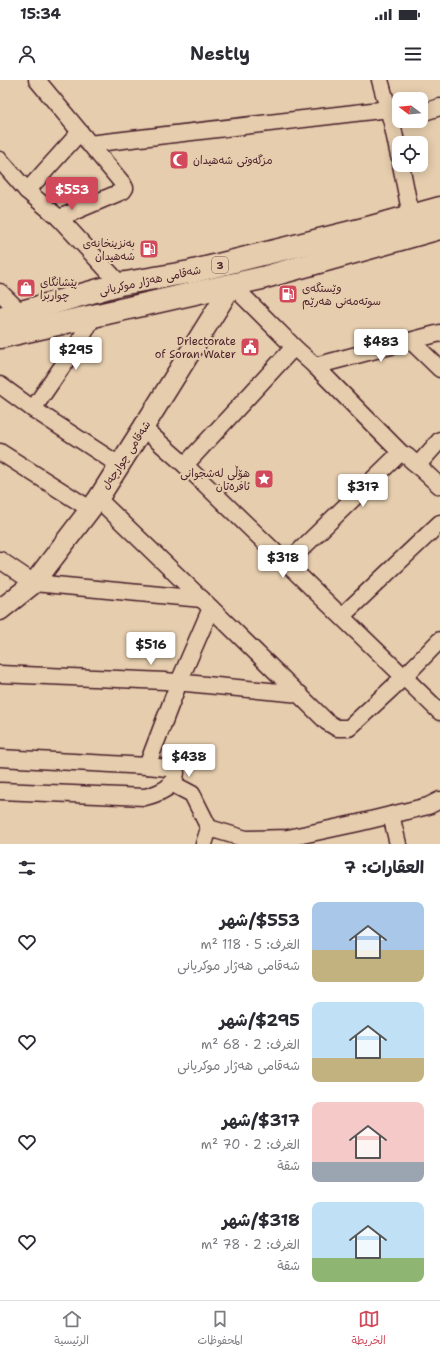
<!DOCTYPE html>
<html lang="ar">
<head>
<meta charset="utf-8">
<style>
	:root { --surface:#fff; --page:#f2f2f3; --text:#2b2b33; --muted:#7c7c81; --line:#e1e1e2; --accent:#d1495b }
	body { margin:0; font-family:"Shantell Sans","Playpen Sans Arabic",sans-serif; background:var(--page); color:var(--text); direction:rtl; height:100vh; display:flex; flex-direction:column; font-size:15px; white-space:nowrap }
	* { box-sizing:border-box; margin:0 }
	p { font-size:13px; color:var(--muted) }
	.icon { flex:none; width:22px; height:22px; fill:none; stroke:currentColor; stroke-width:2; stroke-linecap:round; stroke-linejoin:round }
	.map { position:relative; height:764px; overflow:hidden; direction:ltr }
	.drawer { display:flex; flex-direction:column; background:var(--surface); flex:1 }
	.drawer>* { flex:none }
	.needle { width:26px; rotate:286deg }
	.tools { position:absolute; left:392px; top:12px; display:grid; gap:8px }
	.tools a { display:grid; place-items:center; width:36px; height:36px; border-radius:8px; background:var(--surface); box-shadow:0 2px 10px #0003; font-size:20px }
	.price { position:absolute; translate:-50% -34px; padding:0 9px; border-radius:4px; background:#fff; color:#222; font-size:13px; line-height:26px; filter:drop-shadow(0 1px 2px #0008) }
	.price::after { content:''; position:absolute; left:50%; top:24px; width:12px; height:9px; margin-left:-6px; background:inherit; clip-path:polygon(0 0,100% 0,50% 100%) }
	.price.on { background:var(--accent); color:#fff }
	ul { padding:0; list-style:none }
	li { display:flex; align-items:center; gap:12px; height:100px; padding:0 16px }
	li span { display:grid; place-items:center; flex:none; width:112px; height:80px; border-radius:8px; color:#555 }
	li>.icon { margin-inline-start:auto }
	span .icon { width:48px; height:48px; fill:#fffc; stroke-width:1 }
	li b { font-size:17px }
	h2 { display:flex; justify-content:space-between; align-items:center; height:48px; padding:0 16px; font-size:17px }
	.status { display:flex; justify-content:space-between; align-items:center; height:28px; padding:0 20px; background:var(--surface); direction:ltr }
	.status svg { height:11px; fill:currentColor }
	header { display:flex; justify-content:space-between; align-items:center; height:52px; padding:0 16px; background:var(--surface); font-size:18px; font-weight:700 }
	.dock { display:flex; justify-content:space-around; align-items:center; height:56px; border-top:1px solid var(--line); background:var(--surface); font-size:11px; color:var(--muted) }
	.dock a { display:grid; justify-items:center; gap:2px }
	.dock .on { color:var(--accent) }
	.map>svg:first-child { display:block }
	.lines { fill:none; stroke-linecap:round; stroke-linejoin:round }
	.minor-casing { stroke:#4a1f2b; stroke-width:19 }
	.major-casing { stroke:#4a1f2b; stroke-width:23 }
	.highway-casing { stroke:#4a1f2b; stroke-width:25 }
	.minor { stroke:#e5cdad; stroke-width:16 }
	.major { stroke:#e5cdad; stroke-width:20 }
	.highway { stroke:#e5cdad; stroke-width:22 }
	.labels { text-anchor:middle; stroke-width:4; stroke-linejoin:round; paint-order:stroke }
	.shield { fill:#e5cdad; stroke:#785352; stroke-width:1 }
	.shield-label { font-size:10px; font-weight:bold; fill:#4a1f2b }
	.poi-label { font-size:11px; fill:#4a1f2b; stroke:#e5cdad; text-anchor:start }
	.street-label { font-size:11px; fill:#4a1f2b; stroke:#e5cdad }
</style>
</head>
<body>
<div class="status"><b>15:34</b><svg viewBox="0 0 49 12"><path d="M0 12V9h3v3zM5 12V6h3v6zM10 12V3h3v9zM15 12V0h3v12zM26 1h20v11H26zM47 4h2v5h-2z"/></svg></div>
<header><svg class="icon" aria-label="menu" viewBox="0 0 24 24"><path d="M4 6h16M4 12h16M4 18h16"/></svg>Nestly<svg class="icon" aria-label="person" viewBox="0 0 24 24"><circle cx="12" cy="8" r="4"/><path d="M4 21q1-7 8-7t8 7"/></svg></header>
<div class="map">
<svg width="440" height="764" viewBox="0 0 440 764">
	<rect width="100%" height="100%" fill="#e5cdad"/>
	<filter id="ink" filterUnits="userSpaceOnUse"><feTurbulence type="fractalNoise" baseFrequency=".025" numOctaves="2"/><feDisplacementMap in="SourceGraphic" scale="8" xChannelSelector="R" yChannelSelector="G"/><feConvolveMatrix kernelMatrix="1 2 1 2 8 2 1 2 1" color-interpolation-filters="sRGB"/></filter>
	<g filter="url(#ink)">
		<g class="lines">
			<defs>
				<g id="minor">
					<path d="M37,0L123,104L125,108L123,111L59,138"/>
					<path d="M380,0L392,43L399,76"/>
					<path d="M421,33L440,27"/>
					<path d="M89,64L389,29"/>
					<path d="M0,80L27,111L59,138L120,204"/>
					<path d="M401,85L411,136"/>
					<path d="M27,111L80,52"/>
					<path d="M232,205L294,267L315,286L402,374"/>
					<path d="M0,212L20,232"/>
					<path d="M411,261L440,289"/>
					<path d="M315,286L440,253"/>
					<path d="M0,305L33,329L119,385"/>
					<path d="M33,329L79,262L93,237"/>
					<path d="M143,348L185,385L440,632"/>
					<path d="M0,372L90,429"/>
					<path d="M185,385L294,267"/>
					<path d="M417,386L440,360"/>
					<path d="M98,419L211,528L327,642L337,648H349L405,596L440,560"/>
					<path d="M0,480L34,503L202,519"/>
					<path d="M287,483L399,374L405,375L408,377L440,406"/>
					<path d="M342,536L440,443"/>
					<path d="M0,594L165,601L300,614"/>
					<path d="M0,678L147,686L168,688L176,693C175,708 157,714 145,717L0,711"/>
					<path d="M147,686L179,602L211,528"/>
					<path d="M171,703L192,714L209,748L246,759L288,758L358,743L428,726L440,720"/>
					<path d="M391,735L398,764"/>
					<path d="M204,764L209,748"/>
				</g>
				<path id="major" d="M0,530L34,503L98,419L143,348L232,205"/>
				<g id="highway">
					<path d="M0,238L120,204L190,192L364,149L440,128"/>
					<path d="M0,257L262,198L440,148"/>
				</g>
			</defs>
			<!-- minor casing -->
			<use href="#minor" class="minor-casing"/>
			<!-- major casing -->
			<use href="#major" class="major-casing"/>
			<!-- highway casing -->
			<use href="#highway" class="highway-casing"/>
			<!-- minor -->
			<use href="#minor" class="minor"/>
			<!-- major -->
			<use href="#major" class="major"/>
			<!-- highway -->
			<use href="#highway" class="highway"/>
		</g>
	</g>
	<!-- icons -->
	<defs>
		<symbol id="mosque-square" viewBox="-11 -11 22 22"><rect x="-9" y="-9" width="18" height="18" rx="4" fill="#d1495b" stroke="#e5cdad"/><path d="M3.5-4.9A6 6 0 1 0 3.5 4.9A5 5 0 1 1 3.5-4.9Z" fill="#fff"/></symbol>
		<symbol id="fuel-square" viewBox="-11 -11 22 22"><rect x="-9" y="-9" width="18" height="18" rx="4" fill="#d1495b" stroke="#e5cdad"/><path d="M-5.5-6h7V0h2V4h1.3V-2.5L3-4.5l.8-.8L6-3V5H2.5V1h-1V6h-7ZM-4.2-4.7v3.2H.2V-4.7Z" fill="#fff"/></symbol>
		<symbol id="shop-square" viewBox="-11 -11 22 22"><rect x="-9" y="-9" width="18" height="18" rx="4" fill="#d1495b" stroke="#e5cdad"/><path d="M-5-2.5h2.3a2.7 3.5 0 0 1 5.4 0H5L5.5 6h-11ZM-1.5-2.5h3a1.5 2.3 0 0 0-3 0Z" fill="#fff"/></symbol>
		<symbol id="civic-square" viewBox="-11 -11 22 22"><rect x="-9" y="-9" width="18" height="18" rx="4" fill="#d1495b" stroke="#e5cdad"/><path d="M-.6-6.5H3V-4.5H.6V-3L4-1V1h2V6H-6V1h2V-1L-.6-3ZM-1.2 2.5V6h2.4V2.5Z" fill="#fff"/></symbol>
		<symbol id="sight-square" viewBox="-11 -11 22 22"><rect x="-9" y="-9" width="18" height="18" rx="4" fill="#d1495b" stroke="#e5cdad"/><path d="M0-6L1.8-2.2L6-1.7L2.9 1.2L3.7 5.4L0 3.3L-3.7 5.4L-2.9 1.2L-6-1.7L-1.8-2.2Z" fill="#fff"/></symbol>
	</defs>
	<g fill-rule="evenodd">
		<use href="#mosque-square" x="168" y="69" width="22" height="22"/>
		<use href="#fuel-square" x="138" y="158" width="22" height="22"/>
		<use href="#shop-square" x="15" y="197" width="22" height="22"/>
		<use href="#fuel-square" x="277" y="203" width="22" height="22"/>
		<use href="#civic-square" x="239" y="256" width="22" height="22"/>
		<use href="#sight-square" x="253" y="388" width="22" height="22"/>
	</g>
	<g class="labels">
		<!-- shield labels -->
		<rect class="shield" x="212" y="177" width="16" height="16" rx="3"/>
		<g class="shield-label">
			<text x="220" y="189">3</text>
		</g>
		<!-- poi labels -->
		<g class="poi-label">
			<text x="193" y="84">مزگەوتی شەهیدان</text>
			<text x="135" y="167" text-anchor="end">بەنزینخانەی<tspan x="135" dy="13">شەهیدان</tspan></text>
			<text x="40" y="206">پێشانگای<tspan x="40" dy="13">چواربرا</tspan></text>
			<text x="302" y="212">وێستگەی<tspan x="302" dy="13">سوتەمەنی هەرێم</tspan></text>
			<text x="236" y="265" text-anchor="end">Driectorate<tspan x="236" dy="13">of Soran Water</tspan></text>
			<text x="250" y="397" text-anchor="end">هۆڵی لەشجوانی<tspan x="250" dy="13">ئافرەتان</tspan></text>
		</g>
		<!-- street labels -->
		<g class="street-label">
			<text transform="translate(150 200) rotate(-12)" y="4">شەقامی ھەژار موکریانی</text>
			<text transform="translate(126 375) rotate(-57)" y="4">شەقامی چوارچەل</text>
		</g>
	</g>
</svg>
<div class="tools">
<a><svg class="needle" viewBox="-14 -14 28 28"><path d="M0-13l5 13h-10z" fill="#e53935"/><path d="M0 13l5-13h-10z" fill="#7c7c81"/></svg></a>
<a><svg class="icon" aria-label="locate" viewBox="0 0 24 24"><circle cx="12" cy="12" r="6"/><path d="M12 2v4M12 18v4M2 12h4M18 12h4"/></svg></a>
</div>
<b class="price on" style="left:72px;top:131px">$553</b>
<b class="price" style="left:381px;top:283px">$483</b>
<b class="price" style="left:76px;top:291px">$295</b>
<b class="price" style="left:363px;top:428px">$317</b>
<b class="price" style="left:283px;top:499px">$318</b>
<b class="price" style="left:151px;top:586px">$516</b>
<b class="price" style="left:189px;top:698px">$438</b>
</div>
<section class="drawer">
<h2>العقارات: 7<svg class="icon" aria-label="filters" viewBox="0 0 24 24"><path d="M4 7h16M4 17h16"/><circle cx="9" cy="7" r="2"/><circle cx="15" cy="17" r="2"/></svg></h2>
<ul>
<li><span style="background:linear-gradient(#a9c7e8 60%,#c2b280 0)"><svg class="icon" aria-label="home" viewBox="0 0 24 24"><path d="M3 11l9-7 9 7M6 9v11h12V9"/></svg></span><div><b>$553/شهر</b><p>الغرف: 5 · 118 m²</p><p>شەقامی ھەژار موکریانی</p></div><svg class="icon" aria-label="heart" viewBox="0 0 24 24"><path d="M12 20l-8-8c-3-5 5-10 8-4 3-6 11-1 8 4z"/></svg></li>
<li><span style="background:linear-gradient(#bfe0f5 70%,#c2b280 0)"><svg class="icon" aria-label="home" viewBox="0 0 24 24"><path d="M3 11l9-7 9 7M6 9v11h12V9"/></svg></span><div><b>$295/شهر</b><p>الغرف: 2 · 68 m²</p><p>شەقامی ھەژار موکریانی</p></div><svg class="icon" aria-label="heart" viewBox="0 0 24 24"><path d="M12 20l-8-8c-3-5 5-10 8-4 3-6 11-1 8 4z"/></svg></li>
<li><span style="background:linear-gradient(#f6c9c9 75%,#9aa5b1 0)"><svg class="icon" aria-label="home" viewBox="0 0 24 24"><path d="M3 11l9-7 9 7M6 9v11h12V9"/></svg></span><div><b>$317/شهر</b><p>الغرف: 2 · 70 m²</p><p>شقة</p></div><svg class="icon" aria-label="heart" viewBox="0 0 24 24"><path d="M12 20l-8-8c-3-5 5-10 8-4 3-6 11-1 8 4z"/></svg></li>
<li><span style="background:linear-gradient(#bfe0f5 70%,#8fb573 0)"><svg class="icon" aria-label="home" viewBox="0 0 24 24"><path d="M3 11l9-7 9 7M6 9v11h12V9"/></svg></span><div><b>$318/شهر</b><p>الغرف: 2 · 78 m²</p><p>شقة</p></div><svg class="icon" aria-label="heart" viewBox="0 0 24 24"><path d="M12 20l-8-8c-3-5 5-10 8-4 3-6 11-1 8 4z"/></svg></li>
</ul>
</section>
<nav class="dock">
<a class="on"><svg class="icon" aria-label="map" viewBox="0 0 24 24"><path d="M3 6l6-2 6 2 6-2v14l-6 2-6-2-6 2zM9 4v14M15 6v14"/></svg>الخريطة</a>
<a><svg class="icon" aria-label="saved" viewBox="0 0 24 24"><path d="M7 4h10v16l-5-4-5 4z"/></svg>المحفوظات</a>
<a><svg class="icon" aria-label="home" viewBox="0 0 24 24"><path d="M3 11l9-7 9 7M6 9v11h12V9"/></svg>الرئيسية</a>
</nav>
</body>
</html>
